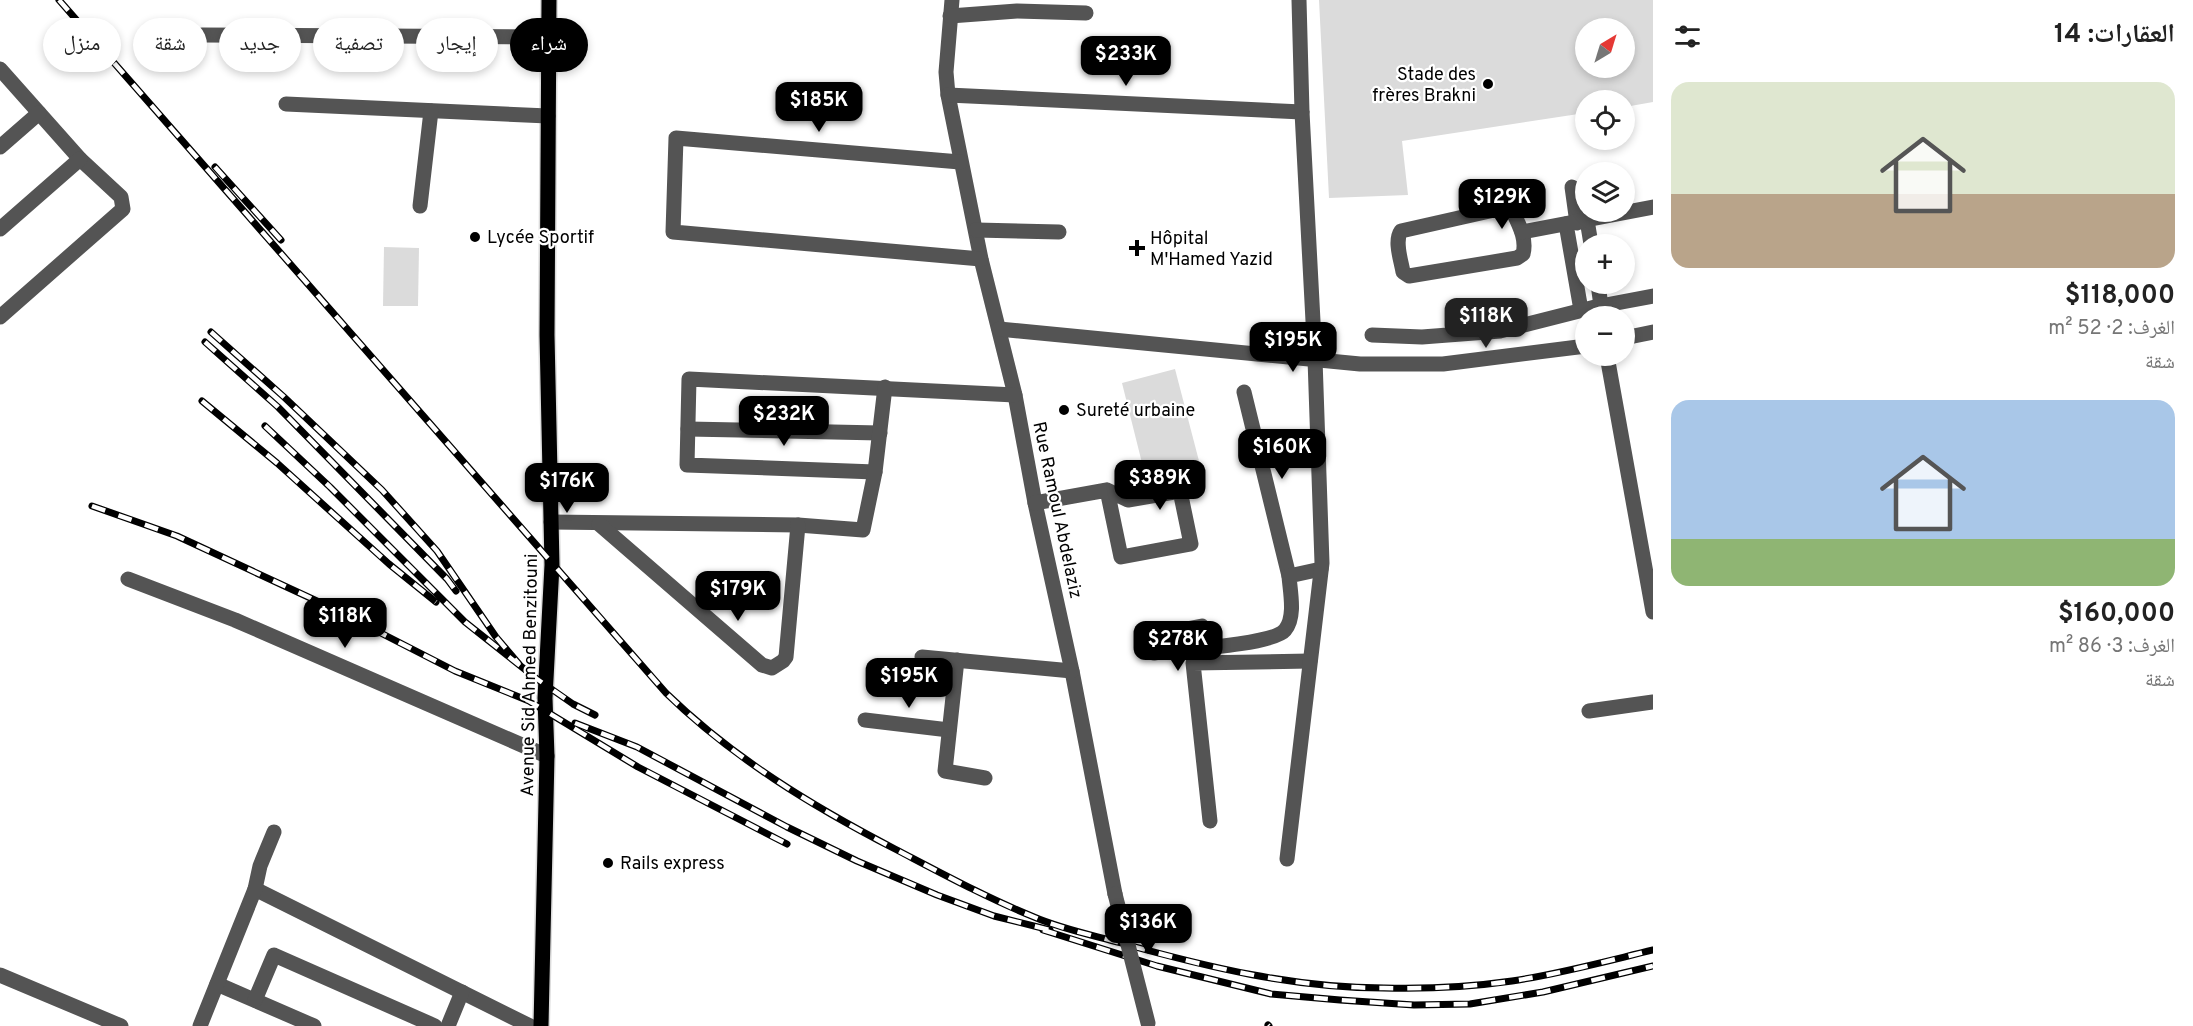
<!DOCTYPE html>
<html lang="ar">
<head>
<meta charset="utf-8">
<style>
	:root { --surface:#fff; --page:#f2f2f2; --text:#222; --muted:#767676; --accent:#000 }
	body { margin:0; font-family:Overpass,"Noto Naskh Arabic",sans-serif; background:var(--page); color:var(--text); direction:rtl; height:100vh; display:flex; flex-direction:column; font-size:22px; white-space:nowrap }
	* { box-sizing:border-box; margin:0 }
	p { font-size:20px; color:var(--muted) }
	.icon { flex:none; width:33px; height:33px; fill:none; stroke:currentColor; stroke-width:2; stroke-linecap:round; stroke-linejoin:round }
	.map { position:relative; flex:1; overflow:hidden; direction:ltr }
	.sheet { display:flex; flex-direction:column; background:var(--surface); width:540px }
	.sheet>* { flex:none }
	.top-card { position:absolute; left:18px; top:18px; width:570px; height:54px; direction:rtl; display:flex; gap:12px }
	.needle { width:39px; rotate:38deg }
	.tools { position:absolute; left:1575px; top:18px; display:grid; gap:12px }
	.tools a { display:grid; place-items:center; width:60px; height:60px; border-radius:50%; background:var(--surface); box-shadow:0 3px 9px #0003; font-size:30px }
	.price { position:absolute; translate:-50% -51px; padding:0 14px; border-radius:12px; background:var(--accent); color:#fff; font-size:20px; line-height:39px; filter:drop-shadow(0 2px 3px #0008) }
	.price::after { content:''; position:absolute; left:50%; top:36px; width:18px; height:14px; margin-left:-9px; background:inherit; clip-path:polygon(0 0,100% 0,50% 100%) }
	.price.current { background:#222; color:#fff }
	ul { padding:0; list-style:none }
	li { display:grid; align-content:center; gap:12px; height:318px; padding:0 18px }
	li span { display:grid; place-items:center; height:186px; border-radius:18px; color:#555 }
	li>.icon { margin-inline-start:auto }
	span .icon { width:108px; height:108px; fill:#fffc; stroke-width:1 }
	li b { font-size:26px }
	h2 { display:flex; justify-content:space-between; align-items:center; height:72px; padding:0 18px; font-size:26px }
	.tag { padding:0 21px; border-radius:27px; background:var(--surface); box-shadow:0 3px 9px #0003; font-size:21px; line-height:54px }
	.tag.current { background:var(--accent); color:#fff }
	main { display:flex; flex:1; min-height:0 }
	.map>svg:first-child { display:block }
	.green { fill:#dbdbdb; fill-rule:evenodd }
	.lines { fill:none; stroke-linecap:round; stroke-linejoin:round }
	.major-casing { stroke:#dbdbdb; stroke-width:18 }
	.minor { stroke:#545454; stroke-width:15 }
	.major { stroke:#000; stroke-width:15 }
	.rail-casing { stroke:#000; stroke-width:7 }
	.rail { stroke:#fff; stroke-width:4.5; stroke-dasharray:14; stroke-linecap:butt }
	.minor-bridge { stroke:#545454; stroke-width:15 }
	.poi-dot { fill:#000; stroke:#fff; stroke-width:2 }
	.labels { text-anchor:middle; stroke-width:4.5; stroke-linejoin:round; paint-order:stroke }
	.poi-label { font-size:18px; fill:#000; stroke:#fff; text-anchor:start }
	.street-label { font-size:18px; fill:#000; stroke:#fff }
</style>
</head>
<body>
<main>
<section class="sheet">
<h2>العقارات: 14<svg class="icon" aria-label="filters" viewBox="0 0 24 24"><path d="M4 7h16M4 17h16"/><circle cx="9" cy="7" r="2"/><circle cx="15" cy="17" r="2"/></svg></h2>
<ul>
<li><span style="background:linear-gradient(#dfe7d0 60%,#b9a48a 0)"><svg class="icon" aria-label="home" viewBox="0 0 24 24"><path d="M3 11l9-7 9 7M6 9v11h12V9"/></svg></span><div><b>$118,000</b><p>الغرف: 2 · 52 m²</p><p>شقة</p></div></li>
<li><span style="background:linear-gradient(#a9c7e8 75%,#8fb573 0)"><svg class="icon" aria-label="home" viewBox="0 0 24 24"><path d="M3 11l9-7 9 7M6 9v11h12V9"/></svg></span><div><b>$160,000</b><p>الغرف: 3 · 86 m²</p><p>شقة</p></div></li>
</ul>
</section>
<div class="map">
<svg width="1653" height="1026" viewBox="0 0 1653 1026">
	<rect width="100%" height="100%" fill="#fff"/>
	<!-- green -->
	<g class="green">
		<path d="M1319,0H1653V102L1625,107L1624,100H1586L1585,113L1402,141L1408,195L1329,198ZM1586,28H1624V68H1586Z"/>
		<path d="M384,247L419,248L418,306H383Z"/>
		<path d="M1175,369L1199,461L1145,475L1122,383Z"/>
	</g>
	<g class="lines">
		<defs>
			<path id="major" d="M541,1026L547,756L545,698L552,565L547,335L549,0"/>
		</defs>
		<!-- major casing -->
		<use href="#major" class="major-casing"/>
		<!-- minor -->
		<g class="minor">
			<path d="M952,0L946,72L948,95L981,259L1015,395L1035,503L1072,671L1115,894"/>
			<path d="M950,16L1017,11L1086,13"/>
			<path d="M202,35L548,37"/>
			<path d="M0,69L80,159L121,197L123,209L0,317"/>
			<path d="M948,95L1302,112"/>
			<path d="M286,104L548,116"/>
			<path d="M0,147L39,113"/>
			<path d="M960,162L676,138L673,232L981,259"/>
			<path d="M1572,187L1577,223"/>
			<path d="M420,206L431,111"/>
			<path d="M1503,208L1513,212C1519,225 1527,239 1523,254L1517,258L1409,276L1403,272C1401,260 1394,241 1401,231Z"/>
			<path d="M1587,220L1591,244"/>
			<path d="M1566,224L1581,310"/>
			<path d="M0,229L80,159"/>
			<path d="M976,230L1059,232"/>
			<path d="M1522,232L1653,207"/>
			<path d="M1598,284L1601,306"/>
			<path d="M999,329L1360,364H1443L1586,346"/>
			<path d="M1372,335L1422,337L1500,331L1595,307L1653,296"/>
			<path d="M1624,338L1653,332"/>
			<path d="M1607,356L1653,612"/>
			<path d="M1244,392L1289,576"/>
			<path d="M688,429L880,433"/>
			<path d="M875,472L687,465L689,379L1015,395"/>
			<path d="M1035,503L1107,490L1128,500L1180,491L1191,544L1121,557L1107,490"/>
			<path d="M551,522L798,525L863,530L875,472L885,387"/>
			<path d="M599,524L762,665L772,668L783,661L786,657L798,525"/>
			<path d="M128,579L235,620L547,756"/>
			<path d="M1207,647L1202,626L1150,636L1154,653C1177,650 1273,645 1285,630C1296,617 1290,591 1289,576L1321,569"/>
			<path d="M922,657L1072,671"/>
			<path d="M957,660L945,771L985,778"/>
			<path d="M1589,711L1653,702"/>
			<path d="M865,720L949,730"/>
			<path d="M1210,821L1193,663L1310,661"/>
			<path d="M1287,859L1322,563L1315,359L1302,112L1299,0"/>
			<path d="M255,889L530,1026"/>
			<path d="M0,975L121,1026"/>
			<path d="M217,984L314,1026"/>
			<path d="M255,1000L274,955L435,1026"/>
			<path d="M200,1026L255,889L260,866L274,832"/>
			<path d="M448,1026L462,992"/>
		</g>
		<!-- major -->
		<use href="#major" class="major"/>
		<defs>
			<g id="rail">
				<path d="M59,0L666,693C733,758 812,806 895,849C941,873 987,898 1034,917C1062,929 1092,935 1121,943C1207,967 1294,988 1384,988C1426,989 1470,987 1512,981C1559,974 1607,961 1653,950"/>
				<path d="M215,167L281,240"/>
				<path d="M211,332L284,397L382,490L437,551L496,637L519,664"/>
				<path d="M205,342L278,407L447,579L456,591"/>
				<path d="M202,401L277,463L389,564L436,602"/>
				<path d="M265,426L330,487L465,622L537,679L573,704L595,715"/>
				<path d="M92,506L177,536L332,608L455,671L529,701L638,767L787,844"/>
				<path d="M575,723L637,747L787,827L857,861L937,895L994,916L1050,930"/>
				<path d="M1043,930L1157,966L1271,994L1340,1000L1414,1005L1470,1004L1543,992L1653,966"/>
				<path d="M1268,1025L1269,1026"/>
			</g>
		</defs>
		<!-- rail casing -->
		<use href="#rail" class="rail-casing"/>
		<!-- rail -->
		<use href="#rail" class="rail"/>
		<!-- minor-bridge -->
		<path class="minor-bridge" d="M1115,894L1148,1023"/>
	</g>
	<!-- markers -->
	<g class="poi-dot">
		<circle cx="1488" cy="84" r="6"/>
		<circle cx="475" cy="237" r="6"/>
		<path d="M1134 239h6v6h6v6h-6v6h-6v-6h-6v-6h6z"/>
		<circle cx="1064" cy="410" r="6"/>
		<circle cx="608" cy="863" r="6"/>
	</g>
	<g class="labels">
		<!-- poi labels -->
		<g class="poi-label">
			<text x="1476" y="80" text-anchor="end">Stade des<tspan x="1476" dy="21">frères Brakni</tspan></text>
			<text x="487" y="243">Lycée Sportif</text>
			<text x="1150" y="244">Hôpital<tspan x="1150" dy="21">M'Hamed Yazid</tspan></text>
			<text x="1076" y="416">Sureté urbaine</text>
			<text x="620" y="869">Rails express</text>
		</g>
		<!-- street labels -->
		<g class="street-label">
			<text transform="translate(1058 510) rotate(78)" y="6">Rue Ramoul Abdelaziz</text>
			<text transform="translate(529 675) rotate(-89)" y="6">Avenue Sid Ahmed Benzitouni</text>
		</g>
	</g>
</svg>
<div class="tools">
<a><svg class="needle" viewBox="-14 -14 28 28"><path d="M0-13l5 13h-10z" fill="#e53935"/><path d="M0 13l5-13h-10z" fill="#767676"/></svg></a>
<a><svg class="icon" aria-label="locate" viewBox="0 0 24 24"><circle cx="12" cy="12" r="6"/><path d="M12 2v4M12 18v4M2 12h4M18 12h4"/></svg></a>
<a><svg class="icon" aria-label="layers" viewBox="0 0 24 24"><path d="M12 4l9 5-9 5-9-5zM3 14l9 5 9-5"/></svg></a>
<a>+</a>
<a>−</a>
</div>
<b class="price" style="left:1126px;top:87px">$233K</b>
<b class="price" style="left:819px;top:133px">$185K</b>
<b class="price" style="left:1502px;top:230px">$129K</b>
<b class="price current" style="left:1486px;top:349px">$118K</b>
<b class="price" style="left:1293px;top:373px">$195K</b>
<b class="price" style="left:784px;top:447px">$232K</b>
<b class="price" style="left:1282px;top:480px">$160K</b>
<b class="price" style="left:1160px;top:511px">$389K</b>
<b class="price" style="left:567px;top:514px">$176K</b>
<b class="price" style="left:738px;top:622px">$179K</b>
<b class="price" style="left:345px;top:649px">$118K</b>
<b class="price" style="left:1178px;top:672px">$278K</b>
<b class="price" style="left:909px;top:709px">$195K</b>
<b class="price" style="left:1148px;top:955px">$136K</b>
<div class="top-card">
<a class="tag current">شراء</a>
<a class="tag">إيجار</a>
<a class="tag">تصفية</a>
<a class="tag">جديد</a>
<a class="tag">شقة</a>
<a class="tag">منزل</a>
</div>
</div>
</main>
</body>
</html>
